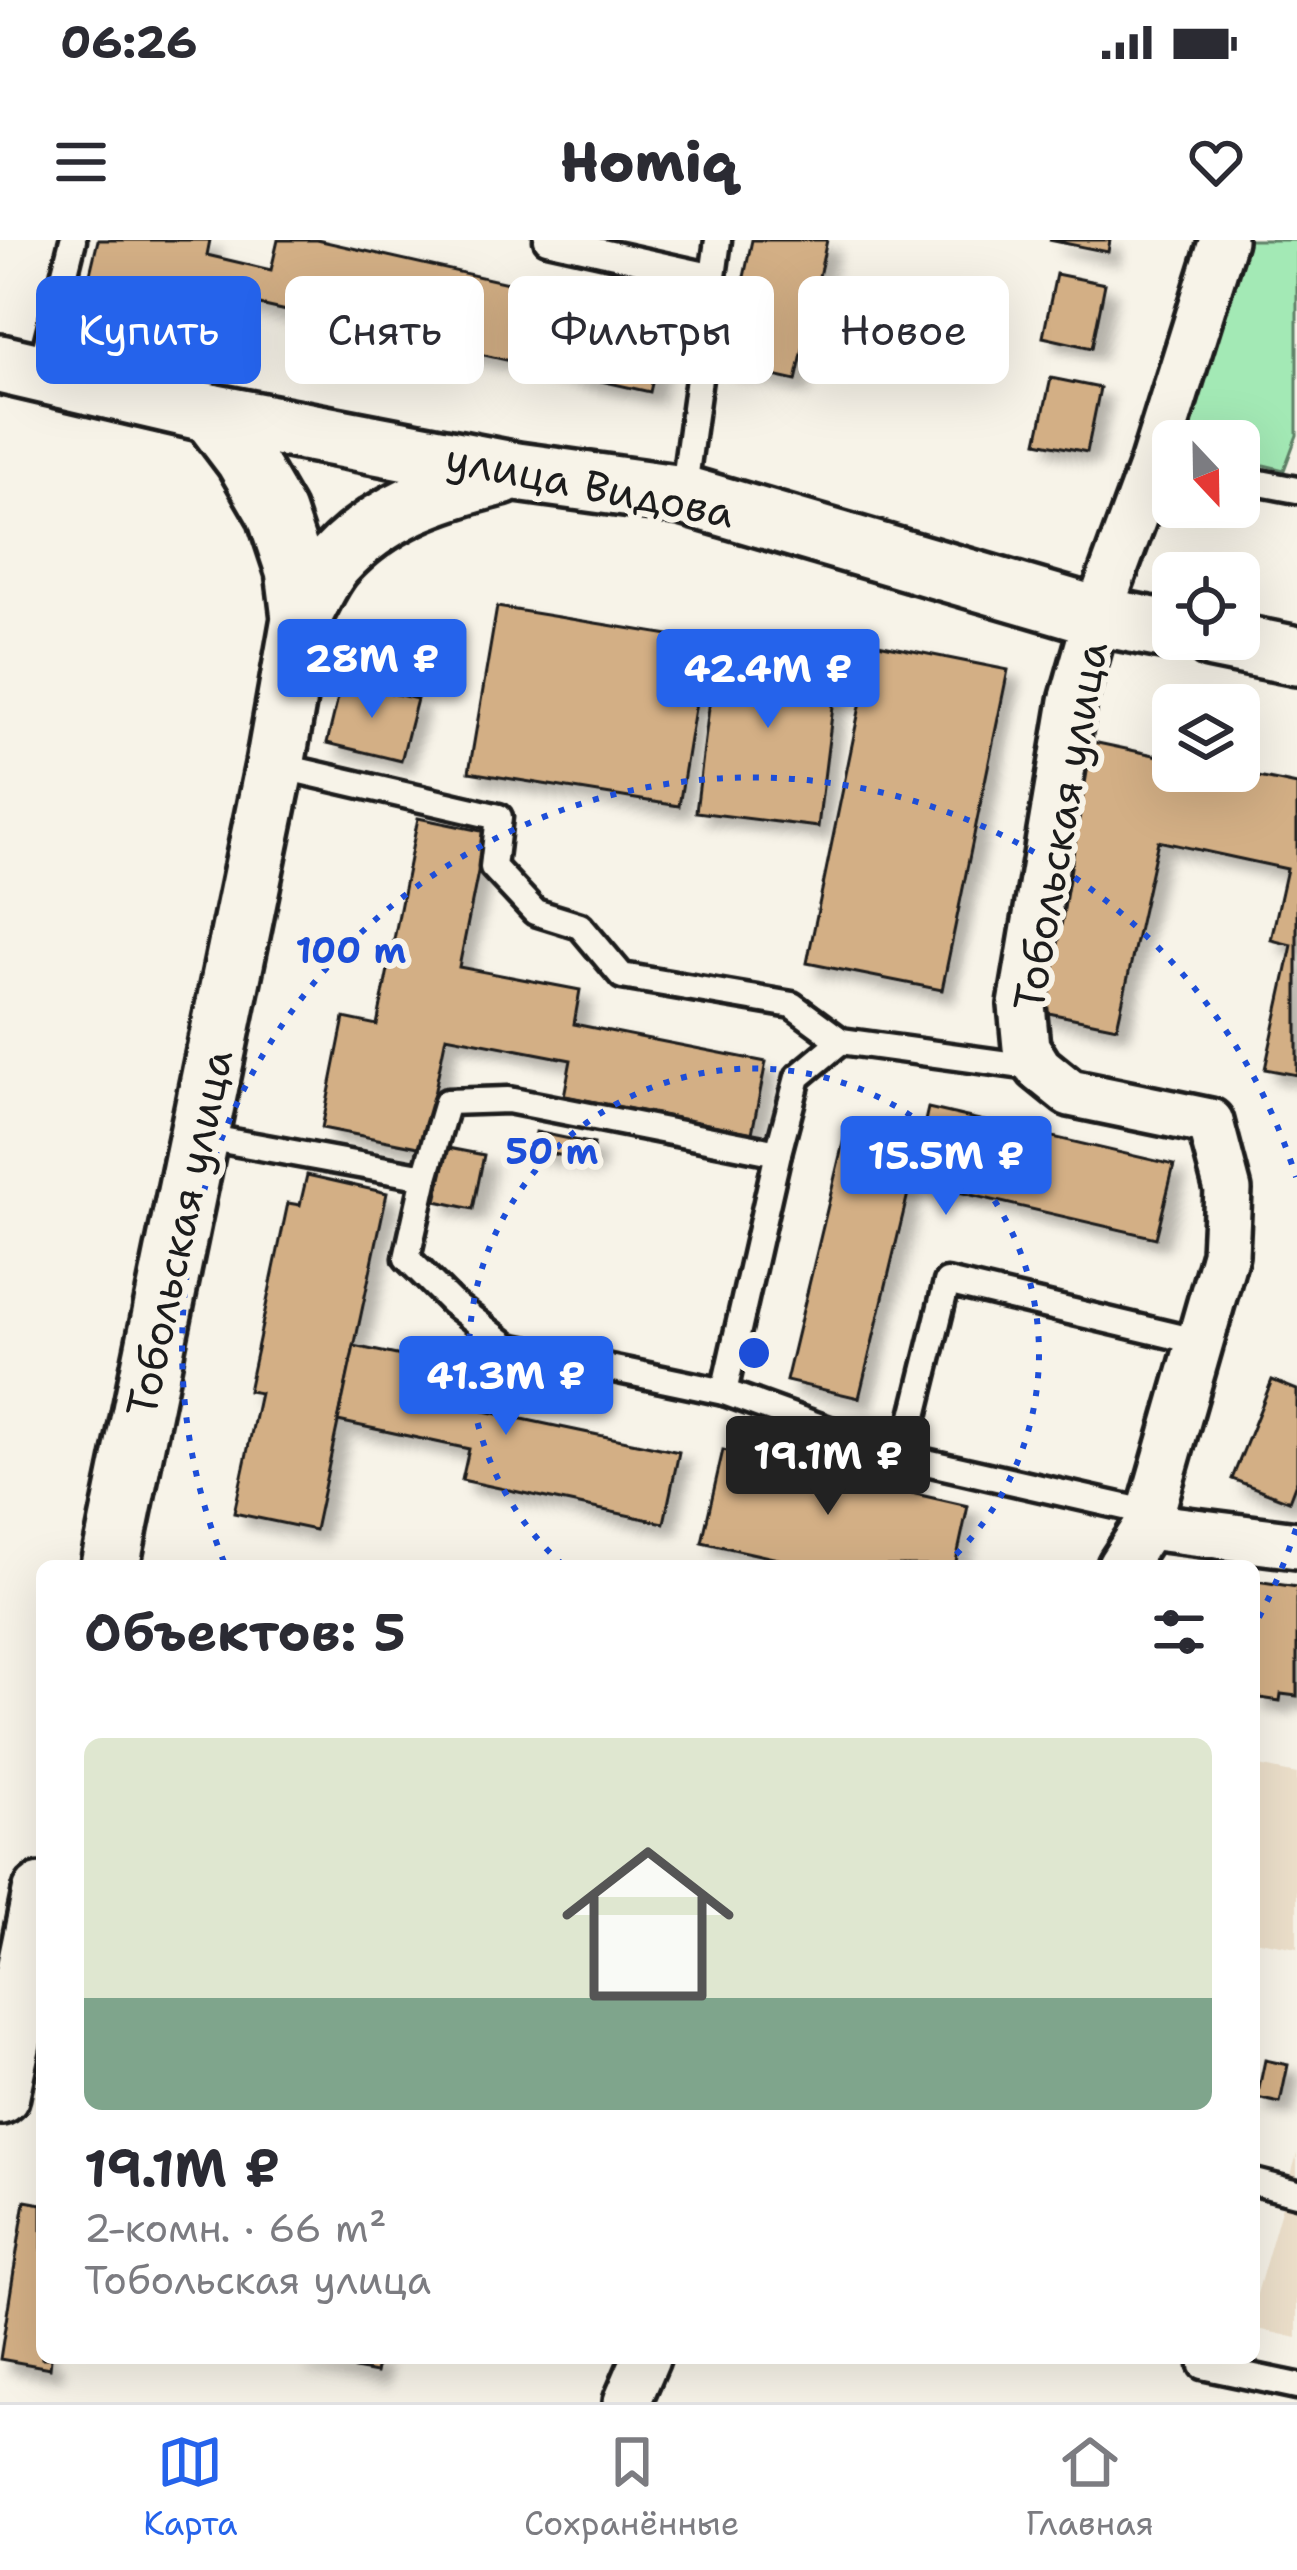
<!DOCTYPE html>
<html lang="ru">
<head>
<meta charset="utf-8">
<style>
	:root { --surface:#fff; --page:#f2f2f3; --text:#2b2b33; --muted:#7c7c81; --line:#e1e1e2; --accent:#2563eb }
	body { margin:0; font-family:"Shantell Sans",sans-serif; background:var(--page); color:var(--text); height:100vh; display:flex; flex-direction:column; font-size:45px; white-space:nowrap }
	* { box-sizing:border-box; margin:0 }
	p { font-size:39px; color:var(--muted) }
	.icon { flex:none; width:66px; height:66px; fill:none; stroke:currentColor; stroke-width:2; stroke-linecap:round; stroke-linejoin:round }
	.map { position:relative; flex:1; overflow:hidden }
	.details { position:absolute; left:36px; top:1320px; width:1224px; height:804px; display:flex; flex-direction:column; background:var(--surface); border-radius:18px; box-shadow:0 12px 48px #0002 }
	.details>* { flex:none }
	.top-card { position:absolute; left:36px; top:36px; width:1227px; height:108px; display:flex; gap:24px }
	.needle { width:78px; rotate:158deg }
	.fabs { position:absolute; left:1152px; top:180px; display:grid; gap:24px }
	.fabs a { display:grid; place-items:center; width:108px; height:108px; border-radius:18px; background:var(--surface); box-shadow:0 12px 48px #0002; font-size:60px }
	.price { position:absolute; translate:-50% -102px; padding:0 27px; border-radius:12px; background:var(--accent); color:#fff; font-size:39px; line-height:78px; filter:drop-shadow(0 3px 6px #0008) }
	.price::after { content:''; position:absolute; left:50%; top:72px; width:36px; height:27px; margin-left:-18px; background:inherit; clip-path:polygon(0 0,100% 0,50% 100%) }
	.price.active { background:#222; color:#fff }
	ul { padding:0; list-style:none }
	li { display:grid; align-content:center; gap:24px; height:636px; padding:0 48px }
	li+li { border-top:3px solid var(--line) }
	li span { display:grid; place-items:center; height:372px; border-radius:18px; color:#555 }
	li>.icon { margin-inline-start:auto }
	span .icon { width:216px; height:216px; fill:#fffc; stroke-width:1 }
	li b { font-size:51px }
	h2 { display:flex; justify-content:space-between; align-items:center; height:144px; padding:0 48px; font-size:51px }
	.pill { padding:0 42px; border-radius:18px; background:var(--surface); box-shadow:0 12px 48px #0002; font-size:42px; line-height:108px }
	.pill.active { background:var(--accent); color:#fff }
	.status { display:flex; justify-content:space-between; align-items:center; height:84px; padding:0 60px; background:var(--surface); direction:ltr }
	.status svg { height:33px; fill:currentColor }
	header { display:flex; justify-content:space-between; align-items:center; height:156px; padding:0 48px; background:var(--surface); font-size:54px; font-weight:800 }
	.tab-bar { display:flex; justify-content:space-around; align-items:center; height:168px; border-top:3px solid var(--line); background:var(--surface); font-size:33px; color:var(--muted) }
	.tab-bar a { display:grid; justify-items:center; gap:6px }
	.tab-bar .active { color:var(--accent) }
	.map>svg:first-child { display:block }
	.built { fill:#ecdfca }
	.green { fill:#a3e9b5; stroke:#608268; stroke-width:3 }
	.building { fill:#d3af85; stroke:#1c1c1c; stroke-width:3; filter:url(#shadow) }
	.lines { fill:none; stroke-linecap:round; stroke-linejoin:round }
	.service-casing { stroke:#1c1c1c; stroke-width:33 }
	.minor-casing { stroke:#1c1c1c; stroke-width:54 }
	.tertiary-casing { stroke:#1c1c1c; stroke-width:66 }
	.service { stroke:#f7f3e8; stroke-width:24 }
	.minor { stroke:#f7f3e8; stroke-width:45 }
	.tertiary { stroke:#f7f3e8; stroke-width:57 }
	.ring { fill:none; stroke:#1d4ed8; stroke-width:6; stroke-dasharray:6 12 }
	.labels { text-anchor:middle; stroke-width:12; stroke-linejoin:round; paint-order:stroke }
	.street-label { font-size:42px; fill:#1c1c1c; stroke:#f7f3e8 }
	.centre { fill:#1d4ed8; stroke:#f7f3e8; stroke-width:6 }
	.ring-label { font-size:36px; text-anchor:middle; font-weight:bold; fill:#1d4ed8; stroke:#f7f3e8; stroke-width:12; stroke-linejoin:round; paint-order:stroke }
</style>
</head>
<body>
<div class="status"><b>06:26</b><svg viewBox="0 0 49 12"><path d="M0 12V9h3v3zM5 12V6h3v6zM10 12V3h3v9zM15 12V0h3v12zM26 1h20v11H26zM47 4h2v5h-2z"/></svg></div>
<header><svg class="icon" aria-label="menu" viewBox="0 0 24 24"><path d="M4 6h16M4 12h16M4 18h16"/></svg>Homiq<svg class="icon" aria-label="heart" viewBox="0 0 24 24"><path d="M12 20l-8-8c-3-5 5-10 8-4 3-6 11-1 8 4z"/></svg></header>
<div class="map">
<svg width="1297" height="2162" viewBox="0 0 1297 2162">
	<defs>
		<filter id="shadow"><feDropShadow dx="11" dy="11" stdDeviation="6" flood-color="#0004"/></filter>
	</defs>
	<rect width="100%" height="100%" fill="#f7f3e8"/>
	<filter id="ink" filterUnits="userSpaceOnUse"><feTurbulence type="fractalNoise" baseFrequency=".00833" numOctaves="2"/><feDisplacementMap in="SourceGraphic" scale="24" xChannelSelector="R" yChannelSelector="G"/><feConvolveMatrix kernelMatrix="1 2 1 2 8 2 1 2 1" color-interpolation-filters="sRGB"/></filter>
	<g filter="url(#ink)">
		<!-- built -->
		<g class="built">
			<path d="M1254,1525L1297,1534V1708L1254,1700Z"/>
			<path d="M1297,1914V2098L1254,2088V2064Z"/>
		</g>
		<!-- green -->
		<path class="green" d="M1247,0H1297V195L1284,230L1239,219V201H1176Z"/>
		<!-- building -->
		<g class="building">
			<path d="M98,0H210L207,15L271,30L278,0H317L667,79L650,152L197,51L194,66L88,42Z"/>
			<path d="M752,0H827L796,141L725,125Z"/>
			<path d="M1049,0H1110L1108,12Z"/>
			<path d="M1056,34L1105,44L1092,108L1043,97Z"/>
			<path d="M1051,138L1100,148L1087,212L1037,202Z"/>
			<path d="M497,367L706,401L679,566L469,532Z"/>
			<path d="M718,395L840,410L818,587L696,572Z"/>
			<path d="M873,403L1008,430L942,750L807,723Z"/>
			<path d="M342,441L417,459L401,521L327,503Z"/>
			<path d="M1093,502L1173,519V531H1230L1297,545V835L1265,829L1292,705L1271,700L1287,629L1158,601L1117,787L1034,770Z"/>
			<path d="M418,578L486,592L459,727L580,750L574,784L766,822L752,893L564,856L571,820L446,796L423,908L322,888L344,778L377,785Z"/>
			<path d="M928,868L1174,925L1156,998L911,941L859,1158L786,1141L847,886L920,903Z"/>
			<path d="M536,892L594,904L590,922L532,909Z"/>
			<path d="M448,908L484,915L473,969L436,961Z"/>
			<path d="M307,935L387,953L315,1290L234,1273L260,1153L248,1151L288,963L300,965Z"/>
			<path d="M354,1106L482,1133L475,1169L679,1212L664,1283L462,1240L469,1209L338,1181Z"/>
			<path d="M1272,1140L1297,1150V1240L1289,1261L1232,1239Z"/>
			<path d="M723,1210L968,1266L955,1326H809L702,1302Z"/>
			<path d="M1256,1341L1297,1347V1456L1281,1454L1280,1461L1254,1457Z"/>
			<path d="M1265,1820L1288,1825L1280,1863L1257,1858Z"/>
			<path d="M25,1961L42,1964V2118H51L50,2128L0,2119Z"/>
			<path d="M295,2118H379L376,2133Z"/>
		</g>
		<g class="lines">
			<defs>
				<g id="service">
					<path d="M547,0L710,36"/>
					<path d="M40,132L73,0"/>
					<path d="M1239,239L1297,250"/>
					<path d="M683,255L718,0"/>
					<path d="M275,525L499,577L493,627L535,672L580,686L622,736L792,765L841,801L1038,828"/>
					<path d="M200,896L425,937L447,862L508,860L778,913L798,837L841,801"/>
					<path d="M425,937L407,1018L451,1062L509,1107L724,1152L778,913"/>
					<path d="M724,1152L904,1217"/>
					<path d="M1151,1273L904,1217L947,1042L1200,1102"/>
					<path d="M1254,1942L1297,1953"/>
					<path d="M1203,2118L1202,2126L1297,2146"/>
				</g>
				<g id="minor">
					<path d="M1147,1286L1297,1305"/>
					<path d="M1121,1326L1147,1286L1225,1014L1228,950L1210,882L1070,853L1039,828L1026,807L1022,765L1073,461L1097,376L1153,224L1223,0"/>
					<path d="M627,2162L646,2118"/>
				</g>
				<g id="tertiary">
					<path d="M0,124L210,173L517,232L683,255L1097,376L1173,391"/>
					<path d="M301,378C312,359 321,336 335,321C381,271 437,252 501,236"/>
					<path d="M1213,399L1297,416"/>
					<path d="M110,1326L275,525L301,378L295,330L276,273L244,218L210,173"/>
					<path d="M0,1855L42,1653"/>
				</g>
			</defs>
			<!-- service casing -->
			<use href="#service" class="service-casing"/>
			<!-- minor casing -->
			<use href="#minor" class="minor-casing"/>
			<!-- tertiary casing -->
			<use href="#tertiary" class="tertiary-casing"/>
			<!-- service -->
			<use href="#service" class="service"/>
			<!-- minor -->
			<use href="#minor" class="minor"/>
			<!-- tertiary -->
			<use href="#tertiary" class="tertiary"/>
		</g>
	</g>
	<!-- distance rings -->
	<g class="ring">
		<path d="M563 1325A285 285 0 1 1 945 1325"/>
		<path d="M1296 1289A570 570 0 0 1 1255 1385M224 1322A570 570 0 1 1 1296 937"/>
	</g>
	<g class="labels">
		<!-- street labels -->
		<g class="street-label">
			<text transform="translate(590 245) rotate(11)" y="15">улица Видова</text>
			<text transform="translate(1060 586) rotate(-80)" y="15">Тобольская улица</text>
			<text transform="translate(179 993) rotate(-78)" y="15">Тобольская улица</text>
		</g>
	</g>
	<circle cx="754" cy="1113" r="18" class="centre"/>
	<g class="ring-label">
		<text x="351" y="723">100 m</text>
		<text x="552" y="924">50 m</text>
	</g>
</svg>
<div class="fabs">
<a><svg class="needle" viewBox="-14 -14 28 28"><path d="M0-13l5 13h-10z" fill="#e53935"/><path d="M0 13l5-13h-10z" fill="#7c7c81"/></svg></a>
<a><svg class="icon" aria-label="locate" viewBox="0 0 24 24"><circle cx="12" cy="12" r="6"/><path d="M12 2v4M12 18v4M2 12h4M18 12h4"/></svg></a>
<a><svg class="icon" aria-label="layers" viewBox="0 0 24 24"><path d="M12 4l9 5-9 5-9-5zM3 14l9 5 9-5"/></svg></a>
</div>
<b class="price" style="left:372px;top:481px">28M ₽</b>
<b class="price" style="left:768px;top:491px">42.4M ₽</b>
<b class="price" style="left:946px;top:978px">15.5M ₽</b>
<b class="price" style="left:506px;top:1198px">41.3M ₽</b>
<b class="price active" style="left:828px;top:1278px">19.1M ₽</b>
<div class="top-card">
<a class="pill active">Купить</a>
<a class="pill">Снять</a>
<a class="pill">Фильтры</a>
<a class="pill">Новое</a>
</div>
<section class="details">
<h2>Объектов: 5<svg class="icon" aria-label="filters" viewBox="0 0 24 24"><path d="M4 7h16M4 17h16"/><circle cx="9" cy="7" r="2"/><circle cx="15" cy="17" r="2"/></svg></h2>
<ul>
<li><span style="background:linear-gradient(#dfe7d0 70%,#7fa58c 0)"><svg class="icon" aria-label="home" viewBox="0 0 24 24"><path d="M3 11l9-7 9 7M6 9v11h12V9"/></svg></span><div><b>19.1M ₽</b><p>2-комн. · 66 m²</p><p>Тобольская улица</p></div></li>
</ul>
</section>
</div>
<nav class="tab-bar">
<a class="active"><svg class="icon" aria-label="map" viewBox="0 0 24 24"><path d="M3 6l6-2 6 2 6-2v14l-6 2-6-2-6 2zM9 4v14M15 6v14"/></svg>Карта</a>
<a><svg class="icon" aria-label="saved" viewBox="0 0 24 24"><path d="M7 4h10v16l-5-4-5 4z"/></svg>Сохранённые</a>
<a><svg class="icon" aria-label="home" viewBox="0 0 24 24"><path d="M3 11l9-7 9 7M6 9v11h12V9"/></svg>Главная</a>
</nav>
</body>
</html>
